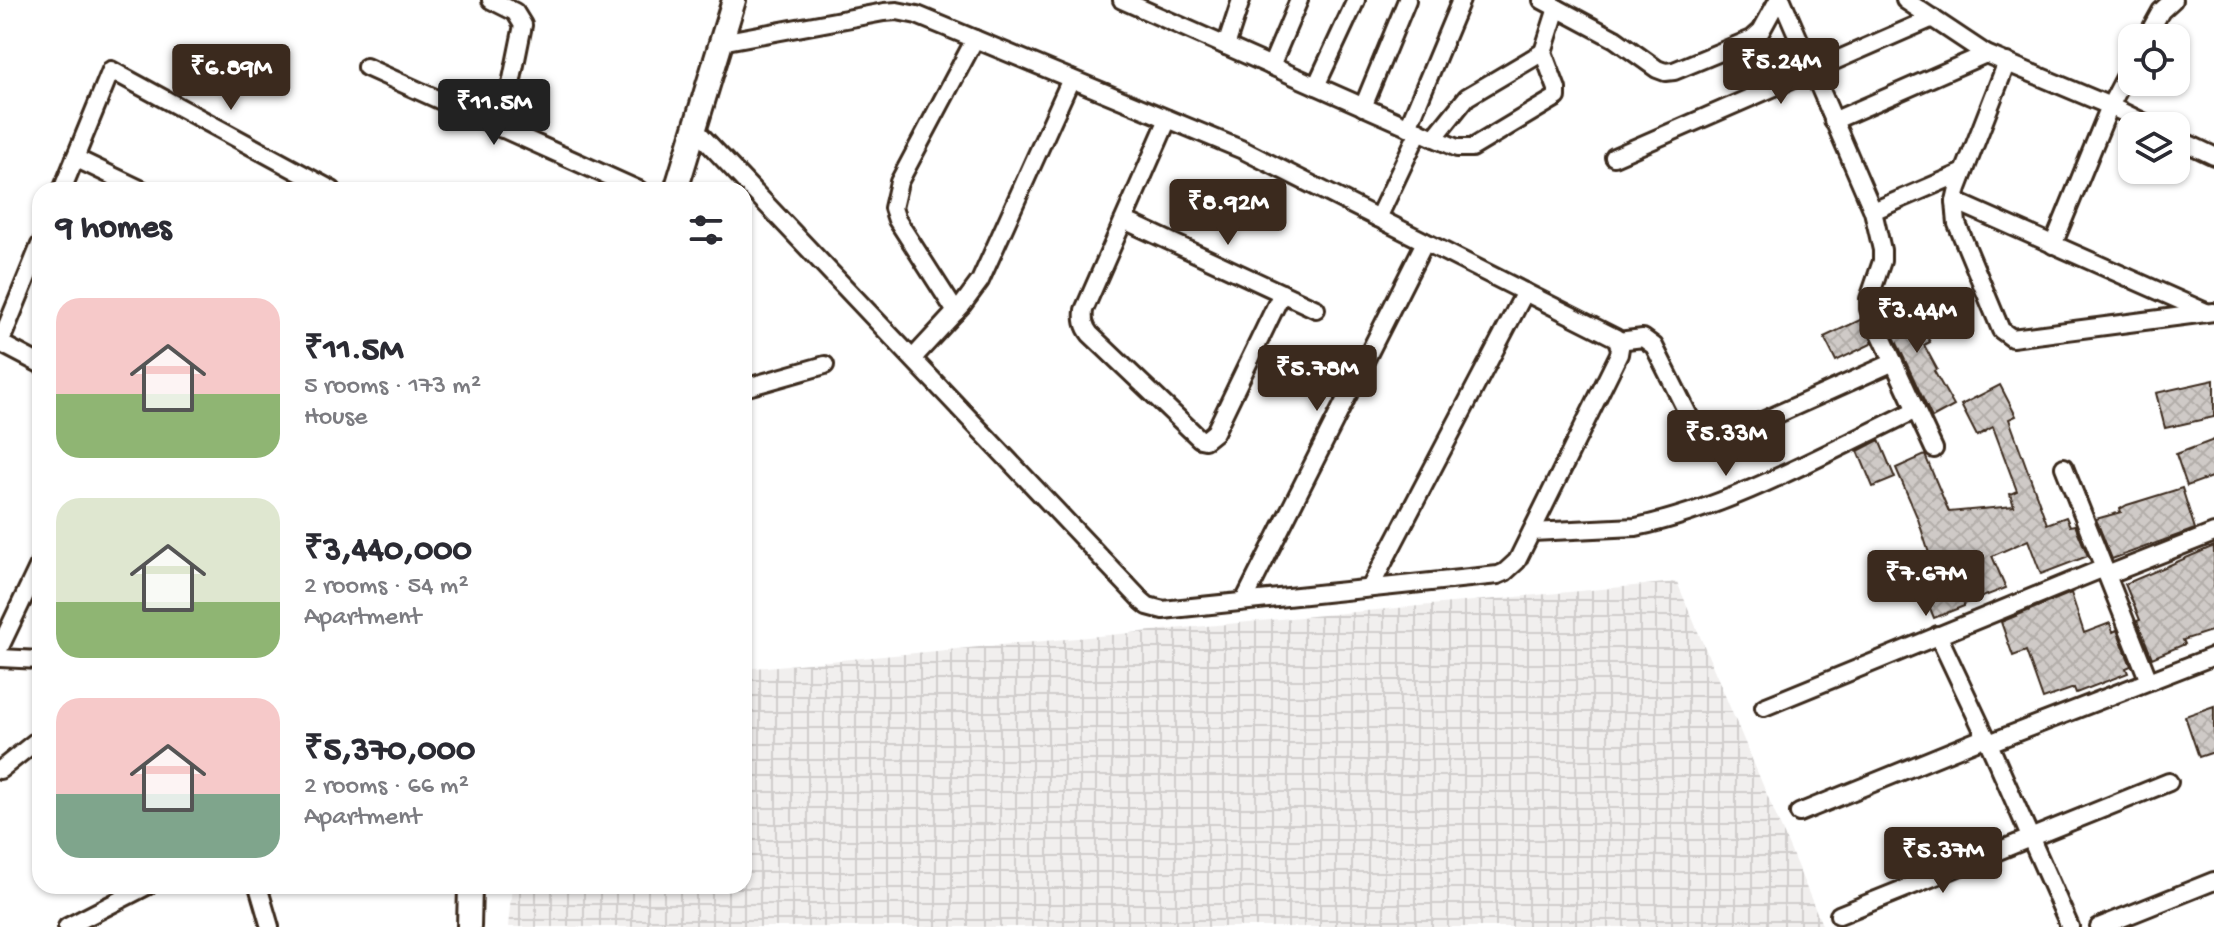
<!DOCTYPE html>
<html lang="en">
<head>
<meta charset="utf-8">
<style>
	:root { --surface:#fff; --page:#f7f7f7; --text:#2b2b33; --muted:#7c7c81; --accent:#3b2a1e }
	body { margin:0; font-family:"Gochi Hand",sans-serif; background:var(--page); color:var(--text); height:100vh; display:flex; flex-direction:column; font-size:30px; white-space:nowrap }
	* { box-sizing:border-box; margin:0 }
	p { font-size:26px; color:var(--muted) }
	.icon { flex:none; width:44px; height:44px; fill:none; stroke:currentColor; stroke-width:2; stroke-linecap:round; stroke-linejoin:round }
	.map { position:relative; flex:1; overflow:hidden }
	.sheet { position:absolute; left:32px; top:182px; width:720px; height:712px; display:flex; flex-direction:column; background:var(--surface); border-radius:24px; box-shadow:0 2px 6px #0004 }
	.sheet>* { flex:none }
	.fabs { position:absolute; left:2118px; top:24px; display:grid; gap:16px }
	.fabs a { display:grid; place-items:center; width:72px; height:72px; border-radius:16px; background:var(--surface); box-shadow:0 2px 6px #0004; font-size:40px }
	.price { position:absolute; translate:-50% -68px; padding:0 18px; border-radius:8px; background:var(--accent); color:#fff; font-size:26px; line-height:52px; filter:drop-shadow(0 2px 4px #0008) }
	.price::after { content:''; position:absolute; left:50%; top:48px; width:24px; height:18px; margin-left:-12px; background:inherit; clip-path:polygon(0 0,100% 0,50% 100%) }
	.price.on { background:#222; color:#fff }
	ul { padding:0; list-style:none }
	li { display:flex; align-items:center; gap:24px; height:200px; padding:0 24px }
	li span { display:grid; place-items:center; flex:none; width:224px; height:160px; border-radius:24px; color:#555 }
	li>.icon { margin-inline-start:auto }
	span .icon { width:96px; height:96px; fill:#fffc; stroke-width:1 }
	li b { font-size:34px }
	h2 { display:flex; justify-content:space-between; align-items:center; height:96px; padding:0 24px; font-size:34px }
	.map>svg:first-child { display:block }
	.industrial { fill:url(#industrial-grid) }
	.building { fill:url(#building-cross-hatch); stroke:#3b2a1e; stroke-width:2 }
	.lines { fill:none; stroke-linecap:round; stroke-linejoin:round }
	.street-casing { stroke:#3b2a1e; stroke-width:22 }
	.secondary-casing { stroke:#3b2a1e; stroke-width:28 }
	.street { stroke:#fff; stroke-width:16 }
	.secondary { stroke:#fff; stroke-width:22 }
</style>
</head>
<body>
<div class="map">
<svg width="2214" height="927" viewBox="0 0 2214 927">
	<defs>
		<pattern id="industrial-grid" width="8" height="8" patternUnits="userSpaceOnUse" patternTransform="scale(2)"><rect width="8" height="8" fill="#f1efee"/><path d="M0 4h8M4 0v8" fill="none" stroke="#d0cdcc"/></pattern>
		<pattern id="building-cross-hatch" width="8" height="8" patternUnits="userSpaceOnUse" patternTransform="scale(2)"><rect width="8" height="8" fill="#cfcac7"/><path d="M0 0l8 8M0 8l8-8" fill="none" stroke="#b3aeaa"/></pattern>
	</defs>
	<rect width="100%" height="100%" fill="#fff"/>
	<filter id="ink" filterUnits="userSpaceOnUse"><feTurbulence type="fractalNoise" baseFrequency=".0125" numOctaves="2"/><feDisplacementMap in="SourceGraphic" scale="16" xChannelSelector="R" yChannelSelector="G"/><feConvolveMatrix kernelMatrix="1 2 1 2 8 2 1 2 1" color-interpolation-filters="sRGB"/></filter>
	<g filter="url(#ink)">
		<!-- industrial -->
		<path class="industrial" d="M1677,582L1823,927H508L512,886H744V669Z"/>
		<!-- building -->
		<g class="building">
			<path d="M1906,297L1930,342L1924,345L1937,369L1934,371L1954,406L1932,418L1881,309Z"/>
			<path d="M1862,319L1873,343L1836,361L1824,337Z"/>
			<path d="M2214,380V417L2165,428L2156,393Z"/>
			<path d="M2000,385L2016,416L2009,419L2047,524L2066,517L2070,526L2075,525L2088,556L2041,574L2028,540L1992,556L2006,588L1964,604V606L1934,618L1918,579L1935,572L1918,519L1896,468L1925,455L1949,512L2014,506L2010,494L2017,491L1993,427L1977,436L1961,405Z"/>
			<path d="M1879,440L1895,478L1873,487L1858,451Z"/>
			<path d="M2214,440V476L2187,486L2176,454Z"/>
			<path d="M2182,488L2195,529L2112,559L2096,519L2121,512L2120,509L2127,505Z"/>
			<path d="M2214,546V630L2183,640L2185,644L2152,658L2137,621L2140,620L2125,584Z"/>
			<path d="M2071,593L2084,633L2110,623L2113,632L2117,630L2131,666L2126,668L2128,673L2076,693L2074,688L2043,699L2026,651L2013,656L2001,622Z"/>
			<path d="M2214,706V752L2199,757L2185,716Z"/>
		</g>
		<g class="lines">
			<defs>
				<g id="street">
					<path d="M491,0L515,12L523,25L502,129"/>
					<path d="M1122,0L1457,148H1472L1557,97V89L1543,52L1557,8"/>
					<path d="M1542,0L1615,39L1657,69L1665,72L1674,71L1752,39L1761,31L1778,0"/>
					<path d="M1782,0L1873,211L1882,250V261L1869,299V309L1934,449"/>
					<path d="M1905,0L1986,54L2110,106L2151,126"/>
					<path d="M2146,38L2161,11L2173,0"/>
					<path d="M1226,46L1241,0"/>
					<path d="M2007,62L1958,188L1955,201L1957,224L2001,330L2012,338L2214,312"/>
					<path d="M1271,66L1299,0"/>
					<path d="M366,67L639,190"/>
					<path d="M1316,86L1356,0"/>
					<path d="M1363,107L1407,0"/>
					<path d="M1168,119L1084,310C1083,320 1084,326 1090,334L1200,439L1205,440L1215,432L1282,293"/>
					<path d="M1833,121L1986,54"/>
					<path d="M1408,127L1461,0"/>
					<path d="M695,129L1142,601L1148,606L1163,610L1498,575L1505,572L1517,561L1619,354L1620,348L1616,338L1243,150L917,15L897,11L884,12L721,42"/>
					<path d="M1434,138L1467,97L1543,52"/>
					<path d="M2176,138L2214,156"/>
					<path d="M1614,157L1933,18"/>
					<path d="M75,158L142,190"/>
					<path d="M62,190L111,70L332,190"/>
					<path d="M1955,201L2206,312"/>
					<path d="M1873,211L1964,172"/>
					<path d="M1378,218L1419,131"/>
					<path d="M1124,220L1316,309"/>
					<path d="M2053,245L2110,106L2132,64"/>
					<path d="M956,312L897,220L893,208L899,182L975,39"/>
					<path d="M1618,341L1643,338L1654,346L1702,442L1711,444L1894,362"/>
					<path d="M0,343L40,245"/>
					<path d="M0,343L40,364"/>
					<path d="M913,358L963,304L980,281L1071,79"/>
					<path d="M744,388L825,365"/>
					<path d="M2064,467L2149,681"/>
					<path d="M1532,532L1636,527C1731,507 1828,452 1916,410"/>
					<path d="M2107,575L2214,533"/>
					<path d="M1370,588L1525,292"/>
					<path d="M1244,601L1425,242"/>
					<path d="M1938,635L1986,737L2070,927"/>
					<path d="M0,647L40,563"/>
					<path d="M0,658L40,660"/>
					<path d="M1764,707L2104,568"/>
					<path d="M1989,743L2214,656"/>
					<path d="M0,770L40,738"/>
					<path d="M1799,813L1986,737"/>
					<path d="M258,886L270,927"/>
					<path d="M1839,915L2169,782"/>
					<path d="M67,927L147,886"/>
					<path d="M2099,927L2214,881"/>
				</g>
				<g id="secondary">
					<path d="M676,190L734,0"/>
					<path d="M469,927L470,886"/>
				</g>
			</defs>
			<!-- street casing -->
			<use href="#street" class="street-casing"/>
			<!-- secondary casing -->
			<use href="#secondary" class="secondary-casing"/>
			<!-- street -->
			<use href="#street" class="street"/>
			<!-- secondary -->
			<use href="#secondary" class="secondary"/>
		</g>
	</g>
</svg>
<div class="fabs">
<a><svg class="icon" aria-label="locate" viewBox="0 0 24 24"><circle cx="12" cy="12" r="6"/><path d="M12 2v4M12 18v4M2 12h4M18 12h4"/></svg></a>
<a><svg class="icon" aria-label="layers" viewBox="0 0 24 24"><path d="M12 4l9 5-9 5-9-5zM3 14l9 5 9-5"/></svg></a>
</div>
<b class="price" style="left:1781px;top:106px">₹5.24M</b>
<b class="price" style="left:231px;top:112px">₹6.89M</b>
<b class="price on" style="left:494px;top:147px">₹11.5M</b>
<b class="price" style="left:1228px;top:247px">₹8.92M</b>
<b class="price" style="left:1917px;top:355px">₹3.44M</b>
<b class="price" style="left:1317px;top:413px">₹5.78M</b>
<b class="price" style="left:1726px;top:478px">₹5.33M</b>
<b class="price" style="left:1926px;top:618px">₹7.67M</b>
<b class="price" style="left:1943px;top:895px">₹5.37M</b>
<section class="sheet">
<h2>9 homes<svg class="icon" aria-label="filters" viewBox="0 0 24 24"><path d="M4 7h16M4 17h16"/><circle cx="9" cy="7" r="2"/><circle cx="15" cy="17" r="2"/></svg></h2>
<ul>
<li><span style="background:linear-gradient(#f6c9c9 60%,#8fb573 0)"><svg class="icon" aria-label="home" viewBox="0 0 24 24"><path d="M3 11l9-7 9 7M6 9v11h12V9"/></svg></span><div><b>₹11.5M</b><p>5 rooms · 173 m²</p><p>House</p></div></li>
<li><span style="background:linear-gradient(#dfe7d0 65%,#8fb573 0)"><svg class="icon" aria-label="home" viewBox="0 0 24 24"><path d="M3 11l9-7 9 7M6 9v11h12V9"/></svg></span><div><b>₹3,440,000</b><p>2 rooms · 54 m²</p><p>Apartment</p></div></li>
<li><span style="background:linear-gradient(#f6c9c9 60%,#7fa58c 0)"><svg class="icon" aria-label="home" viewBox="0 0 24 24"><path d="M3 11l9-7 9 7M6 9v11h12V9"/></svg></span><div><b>₹5,370,000</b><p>2 rooms · 66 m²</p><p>Apartment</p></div></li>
</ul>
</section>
</div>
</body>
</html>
